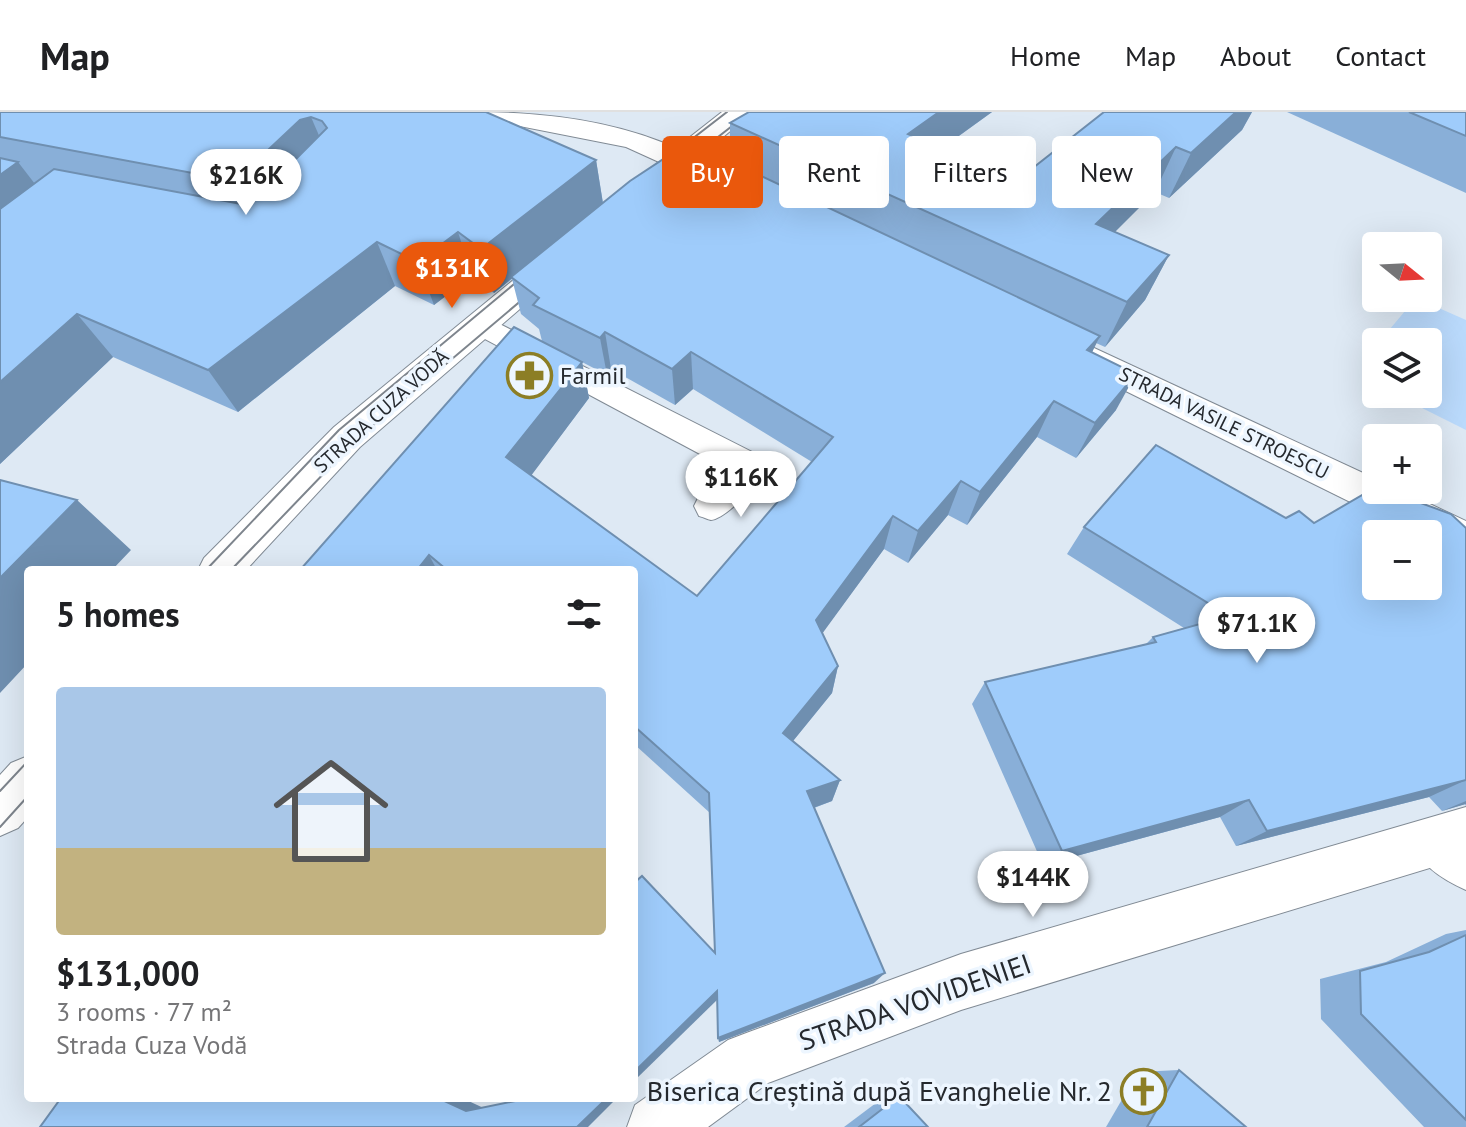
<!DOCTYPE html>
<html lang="en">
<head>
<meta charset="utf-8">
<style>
	:root { --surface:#fff; --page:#f2f2f2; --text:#202124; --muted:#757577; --line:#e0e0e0; --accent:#ea580c }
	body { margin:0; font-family:"PT Sans",sans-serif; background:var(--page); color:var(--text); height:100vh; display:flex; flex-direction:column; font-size:30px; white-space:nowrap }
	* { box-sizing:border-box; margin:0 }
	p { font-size:26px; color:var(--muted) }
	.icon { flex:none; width:44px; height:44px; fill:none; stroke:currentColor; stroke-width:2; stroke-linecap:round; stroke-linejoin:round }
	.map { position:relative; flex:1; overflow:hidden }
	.panel { position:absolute; left:24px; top:454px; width:614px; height:536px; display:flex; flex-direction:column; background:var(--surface); border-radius:8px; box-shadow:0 8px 32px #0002 }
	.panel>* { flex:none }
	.top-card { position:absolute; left:662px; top:24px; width:684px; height:72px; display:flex; gap:16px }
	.needle { width:52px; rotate:108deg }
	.tools { position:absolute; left:1362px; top:120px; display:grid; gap:16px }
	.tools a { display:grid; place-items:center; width:80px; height:80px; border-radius:8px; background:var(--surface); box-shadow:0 8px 32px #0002; font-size:40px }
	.price { position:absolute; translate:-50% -68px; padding:0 18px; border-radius:28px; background:#fff; color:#222; font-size:26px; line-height:52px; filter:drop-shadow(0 2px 4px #0008) }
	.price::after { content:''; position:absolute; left:50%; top:48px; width:24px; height:18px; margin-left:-12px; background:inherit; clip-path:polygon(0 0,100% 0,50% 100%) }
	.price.on { background:var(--accent); color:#fff }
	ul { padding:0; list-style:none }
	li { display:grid; align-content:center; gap:16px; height:424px; padding:0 32px }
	li span { display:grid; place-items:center; height:248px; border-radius:8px; color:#555 }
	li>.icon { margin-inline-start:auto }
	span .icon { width:144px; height:144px; fill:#fffc; stroke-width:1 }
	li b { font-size:34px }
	h2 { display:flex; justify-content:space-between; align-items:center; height:96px; padding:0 32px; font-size:34px }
	.pill { padding:0 28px; border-radius:8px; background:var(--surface); box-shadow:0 8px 32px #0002; font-size:28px; line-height:72px }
	.pill.on { background:var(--accent); color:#fff }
	header { display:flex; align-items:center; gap:48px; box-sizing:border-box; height:112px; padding:0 40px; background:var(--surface); border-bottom:2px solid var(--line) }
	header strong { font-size:38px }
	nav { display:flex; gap:44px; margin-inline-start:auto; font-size:28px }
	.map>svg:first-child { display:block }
	.green { fill:#badafc }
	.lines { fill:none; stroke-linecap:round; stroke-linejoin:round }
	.service-casing { stroke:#808a94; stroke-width:2 }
	.minor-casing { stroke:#808a94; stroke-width:2 }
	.service { fill:#fff; fill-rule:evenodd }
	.minor { fill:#fff; fill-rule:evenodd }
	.tram { stroke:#7e858d; stroke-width:2 }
	.wall { fill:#89afd8; fill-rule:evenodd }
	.shaded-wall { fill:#6f8fb0 }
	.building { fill:#9fccfb; stroke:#6f8fb0; stroke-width:2; fill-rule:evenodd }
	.labels { text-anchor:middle; stroke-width:7; stroke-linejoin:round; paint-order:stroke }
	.far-street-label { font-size:20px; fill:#25292e; stroke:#edf6ff }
	.poi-label { font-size:24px; fill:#25292e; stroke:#edf6ff; text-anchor:start }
	.near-street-label { font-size:28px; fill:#25292e; stroke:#edf6ff }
	.near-poi-label { font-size:28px; fill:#25292e; stroke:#edf6ff; text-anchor:end }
</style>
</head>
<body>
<header>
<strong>Map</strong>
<nav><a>Home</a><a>Map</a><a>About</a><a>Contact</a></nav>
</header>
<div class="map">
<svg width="1466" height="1015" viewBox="0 0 1466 1015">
	<rect width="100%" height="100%" fill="#dee9f4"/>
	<!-- green -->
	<path class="green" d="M1416,186L1466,208V318L1394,282H1428V230H1379Z"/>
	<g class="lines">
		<defs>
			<g id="service">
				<path d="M480,202L764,346L769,355C762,368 726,407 711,408C710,408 700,404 699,404L694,394L699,384L728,357L470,219L465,212L470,205Z"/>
				<path d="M1433,708L1466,727V778C1443,768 1420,753 1411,730L1417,714Z"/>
			</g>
			<g id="minor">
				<path d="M475,0C543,0 613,8 676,36L722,0H753L698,46L743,67L748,73L743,79L733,82L723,79L681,60C670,69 664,73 650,69L645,63L659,50L626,35L489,8L479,6Z"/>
				<path d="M561,135L572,138L577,145L572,152L360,335L246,458H198L204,446L334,315L550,138Z"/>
				<path d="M1079,229L1376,367V378H1400L1466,409V445L1428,428V422H1415L1067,250L1061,241L1067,232Z"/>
				<path d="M28,644V705L18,716L0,724V663L11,651Z"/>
				<path d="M1466,695V745L961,898L768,971L708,1015H627L635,993L728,928L749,920L961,842Z"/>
			</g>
		</defs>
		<!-- service casing -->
		<use href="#service" class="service-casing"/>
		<!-- minor casing -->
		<use href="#minor" class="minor-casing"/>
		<!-- service -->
		<use href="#service" class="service"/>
		<!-- minor -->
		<use href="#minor" class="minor"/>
		<!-- tram -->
		<g class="tram">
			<path d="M686,50L750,0"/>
			<path d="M648,61L727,0"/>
			<path d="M206,458L339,318L531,158"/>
			<path d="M231,458L356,328L536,176"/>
			<path d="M0,679L28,649"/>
			<path d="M0,715L28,684"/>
		</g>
	</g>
	<!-- wall -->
	<g class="wall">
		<path d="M0,0H486L596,48L603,91L677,51L730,49V11L992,0L941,37L1015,70L1104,0H1252L1242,18L1169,86L1155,80L1114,120L1169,143L1145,188L1105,235L1096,231L1092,240L1116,298L1076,346L1037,325L967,413L948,403L908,451L884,437L822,521L838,554L832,581L793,629L840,668L832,689L814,696L874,871L719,930L710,701L634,632V458H300L542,229L539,217L521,202L512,167L494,181L472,164L434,193L395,174L238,300L113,245L0,352ZM582,250L607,263L611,257L675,293L693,277L812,350L697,484L531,363L589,286Z"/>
		<path d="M1287,0H1466V81Z"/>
		<path d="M1286,406L1314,411L1466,416V694L1465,692L1442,699L1429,685L1236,734L1220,705L1043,753L972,592L985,570L1146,532L1153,525L1184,516L1067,442L1084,415Z"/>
		<path d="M1466,818V1015H1424L1321,907L1320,867L1386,850L1446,822Z"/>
		<path d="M1179,958L1246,1015H1106L1138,960Z"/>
		<path d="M899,984L928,1015H844L884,985Z"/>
	</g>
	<!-- shaded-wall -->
	<g class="shaded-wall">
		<path d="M939,0H992L899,67L908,22Z"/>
		<path d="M1236,0H1252L1242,18L1169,86L1191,41Z"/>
		<path d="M311,5L330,49L259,113L235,69L300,8Z"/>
		<path d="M1176,35L1155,80L1077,158L1096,112Z"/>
		<path d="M596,48L603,92L494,181L481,137Z"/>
		<path d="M18,50L52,94L0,134V63Z"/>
		<path d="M458,120L472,164L434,193L418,150Z"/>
		<path d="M377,130L395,174L238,300L208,258Z"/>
		<path d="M1169,143L1145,188L1105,235L1127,190Z"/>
		<path d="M77,202L113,245L0,352V270Z"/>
		<path d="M605,220L611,257L607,263L600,226Z"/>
		<path d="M1100,224L1082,261L1087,238Z"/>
		<path d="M691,240L693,277L675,293L672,257Z"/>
		<path d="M582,250L589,286L519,380L506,345Z"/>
		<path d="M1136,262L1116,298L1076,346L1095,311Z"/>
		<path d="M1054,289L1037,325L967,413L980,380Z"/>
		<path d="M961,369L948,403L908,451L918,419Z"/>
		<path d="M77,388L131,438L112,458H28V551L0,581V466Z"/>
		<path d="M893,404L884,437L811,537L816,508Z"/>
		<path d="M429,443L437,458H417Z"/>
		<path d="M838,554L832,581L780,645L783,621Z"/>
		<path d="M840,668L832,689L802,700L807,679Z"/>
		<path d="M1466,668L1429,685L1236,734L1267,719Z"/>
		<path d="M1249,688L1220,705L1043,753L1062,739Z"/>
		<path d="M1466,689V692L1442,699Z"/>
		<path d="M885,861L874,871L719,930L718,926Z"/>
		<path d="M717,879L718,887L634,969V960Z"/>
		<path d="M438,986H462L488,998L466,999Z"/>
		<path d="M607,986H617L588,1015H577Z"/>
	</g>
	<!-- building -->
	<g class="building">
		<path d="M0,0H486L596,48L481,137L458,120L418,150L377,130L208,258L77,202L0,270V97L54,57L241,92L253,90L327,16L322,9L311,5L300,8L235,69L0,25Z"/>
		<path d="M749,0H939L908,22L1015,70L1104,0H1236L1191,41L1176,35L1096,112L1169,143L1127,190L730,11Z"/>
		<path d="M1409,0H1466V24Z"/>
		<path d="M702,36L1100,224L1087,238L1136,262L1095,311L1054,289L980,380L961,369L918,419L893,404L816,508L838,554L783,621L840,668L807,679L885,861L718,926L717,879L634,960V771L642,764L715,841L709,681L634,614V458H447L429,443L417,458H300L514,215L582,250L506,345L697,484L833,325L691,240L672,257L605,220L600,226L533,193L539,186L511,165L630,69L665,46L677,51Z"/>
		<path d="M0,46L18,50L0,63Z"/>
		<path d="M1156,333L1286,406L1299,399L1314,411L1376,375V378H1385L1451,402L1466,416V668L1267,719L1249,688L1062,739L985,570L1156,530L1153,525L1229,504L1084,415ZM1376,422H1428V474H1376Z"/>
		<path d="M0,368L77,388L0,466Z"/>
		<path d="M1466,823V1008L1361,902L1360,859L1429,840Z"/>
		<path d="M1179,958L1246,1015H1147Z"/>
		<path d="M899,984L928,1015H859Z"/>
		<path d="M61,986H438L466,999L530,986H607L577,1015H40Z"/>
	</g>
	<!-- icons -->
	<defs>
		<symbol id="pharmacy-ring" viewBox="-11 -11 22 22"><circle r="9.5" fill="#edf6ff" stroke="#8c7e25" stroke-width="1.5"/><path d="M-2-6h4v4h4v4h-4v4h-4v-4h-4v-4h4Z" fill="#8c7e25"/></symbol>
		<symbol id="church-ring" viewBox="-11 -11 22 22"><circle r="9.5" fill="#edf6ff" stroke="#8c7e25" stroke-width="1.5"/><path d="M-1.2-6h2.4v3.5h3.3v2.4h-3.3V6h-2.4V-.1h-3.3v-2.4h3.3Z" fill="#8c7e25"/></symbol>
	</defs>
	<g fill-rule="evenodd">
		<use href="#pharmacy-ring" x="504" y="238" width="51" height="51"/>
		<use href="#church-ring" x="1118" y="954" width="51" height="51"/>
	</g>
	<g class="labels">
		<!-- far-street labels -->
		<g class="far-street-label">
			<text transform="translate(381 299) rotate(-42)" y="7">STRADA CUZA VODĂ</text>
			<text transform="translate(1224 311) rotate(26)" y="7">STRADA VASILE STROESCU</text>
		</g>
		<!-- poi labels -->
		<g class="poi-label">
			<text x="560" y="272">Farmil</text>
		</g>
		<!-- near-street labels -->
		<g class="near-street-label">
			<text transform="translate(915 890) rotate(-19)" y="10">STRADA VOVIDENIEI</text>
		</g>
		<!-- near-poi labels -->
		<g class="near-poi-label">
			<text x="1112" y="989">Biserica Creștină după Evanghelie Nr. 2</text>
		</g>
	</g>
</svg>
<div class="tools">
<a><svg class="needle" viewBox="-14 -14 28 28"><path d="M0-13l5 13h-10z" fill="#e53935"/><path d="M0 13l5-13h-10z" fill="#757577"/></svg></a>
<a><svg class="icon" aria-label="layers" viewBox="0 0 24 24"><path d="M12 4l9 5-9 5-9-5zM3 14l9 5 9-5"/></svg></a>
<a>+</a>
<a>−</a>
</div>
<b class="price" style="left:246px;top:105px">$216K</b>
<b class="price on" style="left:452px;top:198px">$131K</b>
<b class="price" style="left:741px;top:407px">$116K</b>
<b class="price" style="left:1257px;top:553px">$71.1K</b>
<b class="price" style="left:1033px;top:807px">$144K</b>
<div class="top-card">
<a class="pill on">Buy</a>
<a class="pill">Rent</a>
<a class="pill">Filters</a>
<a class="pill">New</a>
</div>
<section class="panel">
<h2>5 homes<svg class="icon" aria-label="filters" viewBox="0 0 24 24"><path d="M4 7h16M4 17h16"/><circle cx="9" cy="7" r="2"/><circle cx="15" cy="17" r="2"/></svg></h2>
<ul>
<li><span style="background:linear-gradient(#a9c7e8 65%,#c2b280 0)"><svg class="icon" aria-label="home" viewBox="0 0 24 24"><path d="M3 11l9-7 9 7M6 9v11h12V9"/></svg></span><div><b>$131,000</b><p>3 rooms · 77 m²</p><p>Strada Cuza Vodă</p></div></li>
</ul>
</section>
</div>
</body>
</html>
